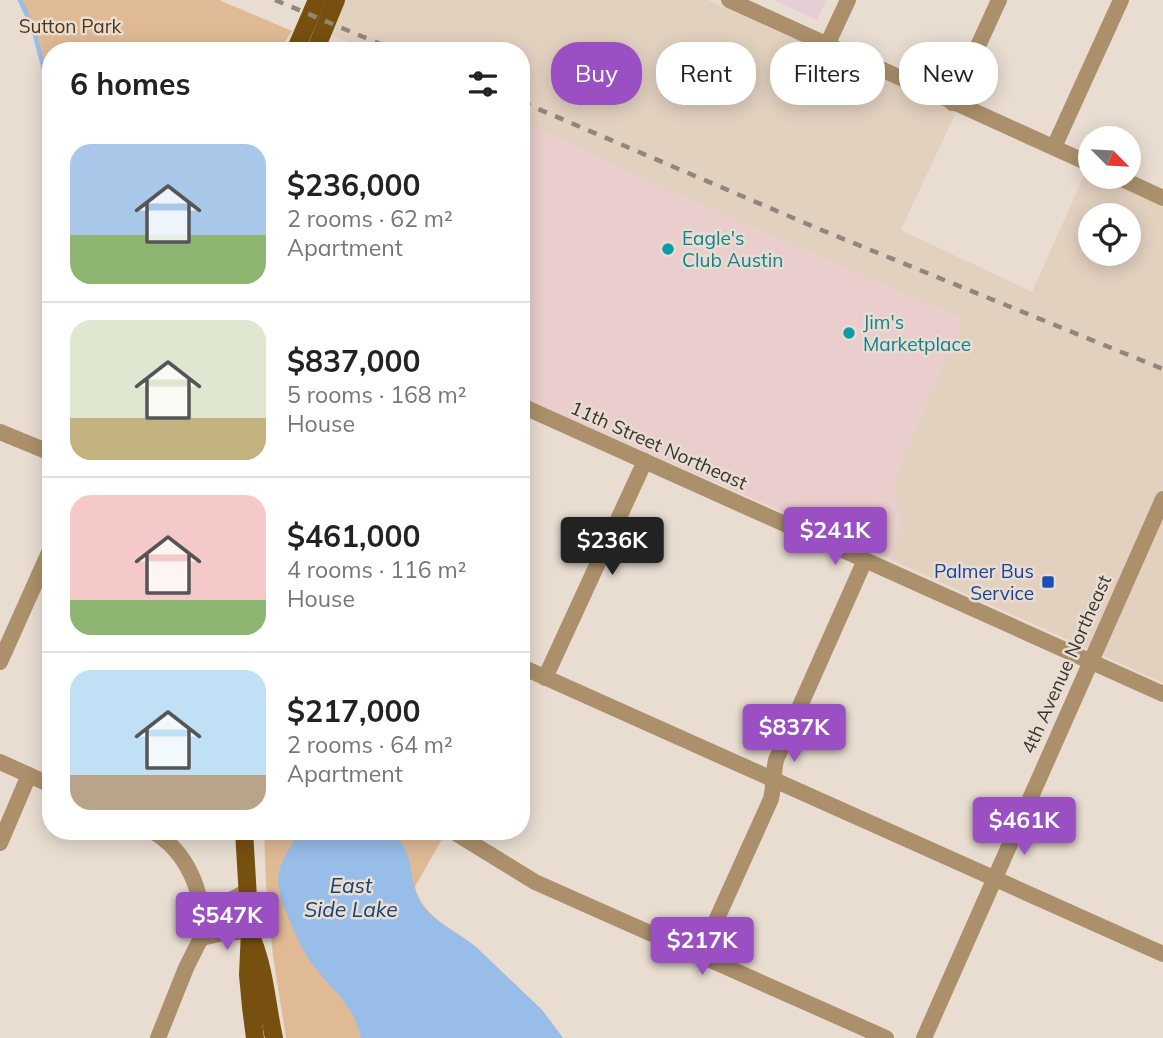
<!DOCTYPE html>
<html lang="en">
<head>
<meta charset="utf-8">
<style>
	:root { --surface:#fff; --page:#f6f6f6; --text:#222; --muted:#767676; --line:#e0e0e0; --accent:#9a50c2 }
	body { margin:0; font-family:Mulish,sans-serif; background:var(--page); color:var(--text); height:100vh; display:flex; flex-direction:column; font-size:26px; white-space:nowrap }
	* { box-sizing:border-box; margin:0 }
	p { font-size:23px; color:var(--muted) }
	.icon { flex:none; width:38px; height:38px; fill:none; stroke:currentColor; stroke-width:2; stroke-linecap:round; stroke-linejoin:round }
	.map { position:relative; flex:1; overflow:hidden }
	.drawer { position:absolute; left:42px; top:42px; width:488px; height:798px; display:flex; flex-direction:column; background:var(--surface); border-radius:28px; box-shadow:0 4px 18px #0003 }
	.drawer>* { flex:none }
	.banner { position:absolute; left:551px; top:42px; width:506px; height:63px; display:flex; gap:14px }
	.needle { width:46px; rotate:114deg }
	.buttons { position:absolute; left:1078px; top:126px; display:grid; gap:14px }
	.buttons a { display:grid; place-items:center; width:63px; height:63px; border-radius:50%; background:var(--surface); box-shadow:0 4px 18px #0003; font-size:35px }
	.price { position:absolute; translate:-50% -60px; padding:0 16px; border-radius:7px; background:var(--accent); color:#fff; font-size:23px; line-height:46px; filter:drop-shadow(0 2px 4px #0008) }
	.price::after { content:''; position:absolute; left:50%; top:42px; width:21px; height:16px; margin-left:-10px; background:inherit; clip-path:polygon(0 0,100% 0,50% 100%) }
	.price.active { background:#222; color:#fff }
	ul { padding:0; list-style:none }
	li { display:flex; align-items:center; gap:21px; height:175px; padding:0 28px }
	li+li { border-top:2px solid var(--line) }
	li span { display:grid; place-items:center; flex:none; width:196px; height:140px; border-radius:21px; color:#555 }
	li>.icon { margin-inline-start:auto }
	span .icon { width:84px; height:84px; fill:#fffc; stroke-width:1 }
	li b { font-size:30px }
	h2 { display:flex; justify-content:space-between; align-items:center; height:84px; padding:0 28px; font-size:30px }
	.pill { padding:0 24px; border-radius:28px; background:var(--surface); box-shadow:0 4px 18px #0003; font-size:24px; line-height:63px }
	.pill.active { background:var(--accent); color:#fff }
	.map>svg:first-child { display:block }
	.commercial { fill:#e9cecd }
	.built { fill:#e3d1c0; fill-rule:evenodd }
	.education { fill:#e6ced7 }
	.green { fill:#e0ba95 }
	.water { fill:#99bde9 }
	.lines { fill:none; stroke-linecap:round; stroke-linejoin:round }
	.stream { stroke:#99bde9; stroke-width:4.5 }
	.minor { stroke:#ac906c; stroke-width:16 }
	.major { stroke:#775010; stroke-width:18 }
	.rail { stroke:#8f877f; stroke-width:4.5; stroke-dasharray:9 9; stroke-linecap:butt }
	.culture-dot { fill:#0f9aa8; stroke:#e9ddd1; stroke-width:2.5 }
	.transit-dot { fill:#1a4fb4; stroke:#e9ddd1; stroke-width:2.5 }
	.labels { text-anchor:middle; stroke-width:5; stroke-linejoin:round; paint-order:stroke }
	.park-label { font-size:19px; fill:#513514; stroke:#e9ddd1 }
	.culture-label { font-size:19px; fill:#0d838f; stroke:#e9ddd1; text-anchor:start }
	.street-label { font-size:19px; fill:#39342f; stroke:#e9ddd1 }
	.transit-label { font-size:19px; fill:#164399; stroke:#e9ddd1; text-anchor:end }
	.water-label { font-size:21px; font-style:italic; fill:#124378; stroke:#e9ddd1 }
</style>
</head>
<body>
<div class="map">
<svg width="1163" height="1038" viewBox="0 0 1163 1038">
	<rect width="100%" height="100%" fill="#e9ddd1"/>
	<!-- commercial -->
	<path class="commercial" d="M526,122L964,319L895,476V495L900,520L898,538L892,560L537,404L522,434V131Z"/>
	<!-- built -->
	<path class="built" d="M344,0H708L956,112L901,230L1032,292L1086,171L1090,173V177H1098L1163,206V683L892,560L898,538L900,520L895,495V476L963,319L657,185L522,120V51H369L328,33ZM1090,215H1129V254H1090Z"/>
	<!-- education -->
	<path class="education" d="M773,0H826L817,20Z"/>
	<!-- green -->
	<g class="green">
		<path d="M20,0H219L292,31L279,51H51V96L33,28Z"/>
		<path d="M264,831H430L442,839L415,887C424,919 453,928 476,947L542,1010L563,1038H286L273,956L266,884Z"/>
	</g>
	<!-- water -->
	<path class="water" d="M293,831H387C419,849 405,877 421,903C434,923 458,932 476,947L542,1010L563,1038H361C353,1001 327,987 308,958C299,944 293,929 287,914C282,903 278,890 278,878C279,863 289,851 295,838Z"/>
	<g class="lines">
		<!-- stream -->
		<path class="stream" d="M20,0L33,28L51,96"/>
		<!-- minor -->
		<g class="minor">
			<path d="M729,0L1090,164"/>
			<path d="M827,45L848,0"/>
			<path d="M952,103L999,0"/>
			<path d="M1054,147L1121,0"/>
			<path d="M1118,177L1163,198"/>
			<path d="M522,406L1163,694"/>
			<path d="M0,432L51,453"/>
			<path d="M0,662L51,548"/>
			<path d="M522,667L1163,954"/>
			<path d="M545,678L645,461"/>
			<path d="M0,762L51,785"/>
			<path d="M152,831C187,851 205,893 201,932"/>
			<path d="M452,831L535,882L886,1038"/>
			<path d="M0,843L29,775"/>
			<path d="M201,938L224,933L250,931"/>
			<path d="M700,956L771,799C774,786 773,773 776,760L865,560"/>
			<path d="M158,1038L186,968L208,924L227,902L247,891"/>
			<path d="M924,1038L1163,499"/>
		</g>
		<!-- major -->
		<g class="major">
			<path d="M295,51L317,0"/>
			<path d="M315,51L336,0"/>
			<path d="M244,831L250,931L248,975L251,1007L255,1038"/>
			<path d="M253,941C265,972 267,1006 274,1038"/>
		</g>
		<!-- rail -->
		<g class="rail">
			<path d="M275,0L397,51"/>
			<path d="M522,102L819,229L1163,369"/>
		</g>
	</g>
	<!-- markers -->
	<g class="culture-dot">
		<circle cx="668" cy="249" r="7"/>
		<circle cx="849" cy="333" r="7"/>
	</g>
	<rect class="transit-dot" x="1041" y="575" width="14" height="14" rx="3.5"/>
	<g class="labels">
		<!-- park labels -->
		<g class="park-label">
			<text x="70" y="33">Sutton Park</text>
		</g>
		<!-- culture labels -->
		<g class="culture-label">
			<text x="682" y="245">Eagle's<tspan x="682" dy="22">Club Austin</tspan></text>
			<text x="863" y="329">Jim's<tspan x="863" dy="22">Marketplace</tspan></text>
		</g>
		<!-- street labels -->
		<g class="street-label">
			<text transform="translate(659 445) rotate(24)" y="7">11th Street Northeast</text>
			<text transform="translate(1066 664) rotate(-66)" y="7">4th Avenue Northeast</text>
		</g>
		<!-- transit labels -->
		<g class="transit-label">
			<text x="1034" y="578">Palmer Bus<tspan x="1034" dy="22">Service</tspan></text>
		</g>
		<!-- water labels -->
		<g class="water-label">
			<text x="351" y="893">East<tspan x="351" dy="24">Side Lake</tspan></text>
		</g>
	</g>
</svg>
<div class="buttons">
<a><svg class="needle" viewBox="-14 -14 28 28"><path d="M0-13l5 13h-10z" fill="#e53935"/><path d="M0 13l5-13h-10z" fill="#767676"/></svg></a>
<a><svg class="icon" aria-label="locate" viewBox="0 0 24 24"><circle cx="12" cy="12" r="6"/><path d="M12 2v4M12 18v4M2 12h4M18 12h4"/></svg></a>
</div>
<b class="price" style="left:835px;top:567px">$241K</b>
<b class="price active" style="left:612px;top:577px">$236K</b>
<b class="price" style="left:794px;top:764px">$837K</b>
<b class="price" style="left:1024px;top:857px">$461K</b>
<b class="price" style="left:227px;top:952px">$547K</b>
<b class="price" style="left:702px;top:977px">$217K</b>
<div class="banner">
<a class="pill active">Buy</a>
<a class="pill">Rent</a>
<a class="pill">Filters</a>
<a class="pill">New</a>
</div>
<section class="drawer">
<h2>6 homes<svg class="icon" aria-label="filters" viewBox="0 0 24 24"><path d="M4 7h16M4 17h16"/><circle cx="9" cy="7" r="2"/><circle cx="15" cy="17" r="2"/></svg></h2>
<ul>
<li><span style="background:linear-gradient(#a9c7e8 65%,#8fb573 0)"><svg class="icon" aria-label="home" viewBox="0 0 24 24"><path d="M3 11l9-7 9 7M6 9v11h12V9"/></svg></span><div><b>$236,000</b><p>2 rooms · 62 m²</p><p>Apartment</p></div></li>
<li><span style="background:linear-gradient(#dfe7d0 70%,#c2b280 0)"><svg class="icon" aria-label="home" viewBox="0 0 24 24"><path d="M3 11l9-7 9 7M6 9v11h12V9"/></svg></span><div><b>$837,000</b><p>5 rooms · 168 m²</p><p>House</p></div></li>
<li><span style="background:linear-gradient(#f6c9c9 75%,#8fb573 0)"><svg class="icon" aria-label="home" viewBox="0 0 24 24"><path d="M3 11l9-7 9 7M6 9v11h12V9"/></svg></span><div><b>$461,000</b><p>4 rooms · 116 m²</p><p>House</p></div></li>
<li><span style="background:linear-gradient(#bfe0f5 75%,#b9a48a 0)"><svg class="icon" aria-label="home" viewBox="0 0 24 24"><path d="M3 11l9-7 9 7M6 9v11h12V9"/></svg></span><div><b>$217,000</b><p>2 rooms · 64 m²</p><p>Apartment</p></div></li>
</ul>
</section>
</div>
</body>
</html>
